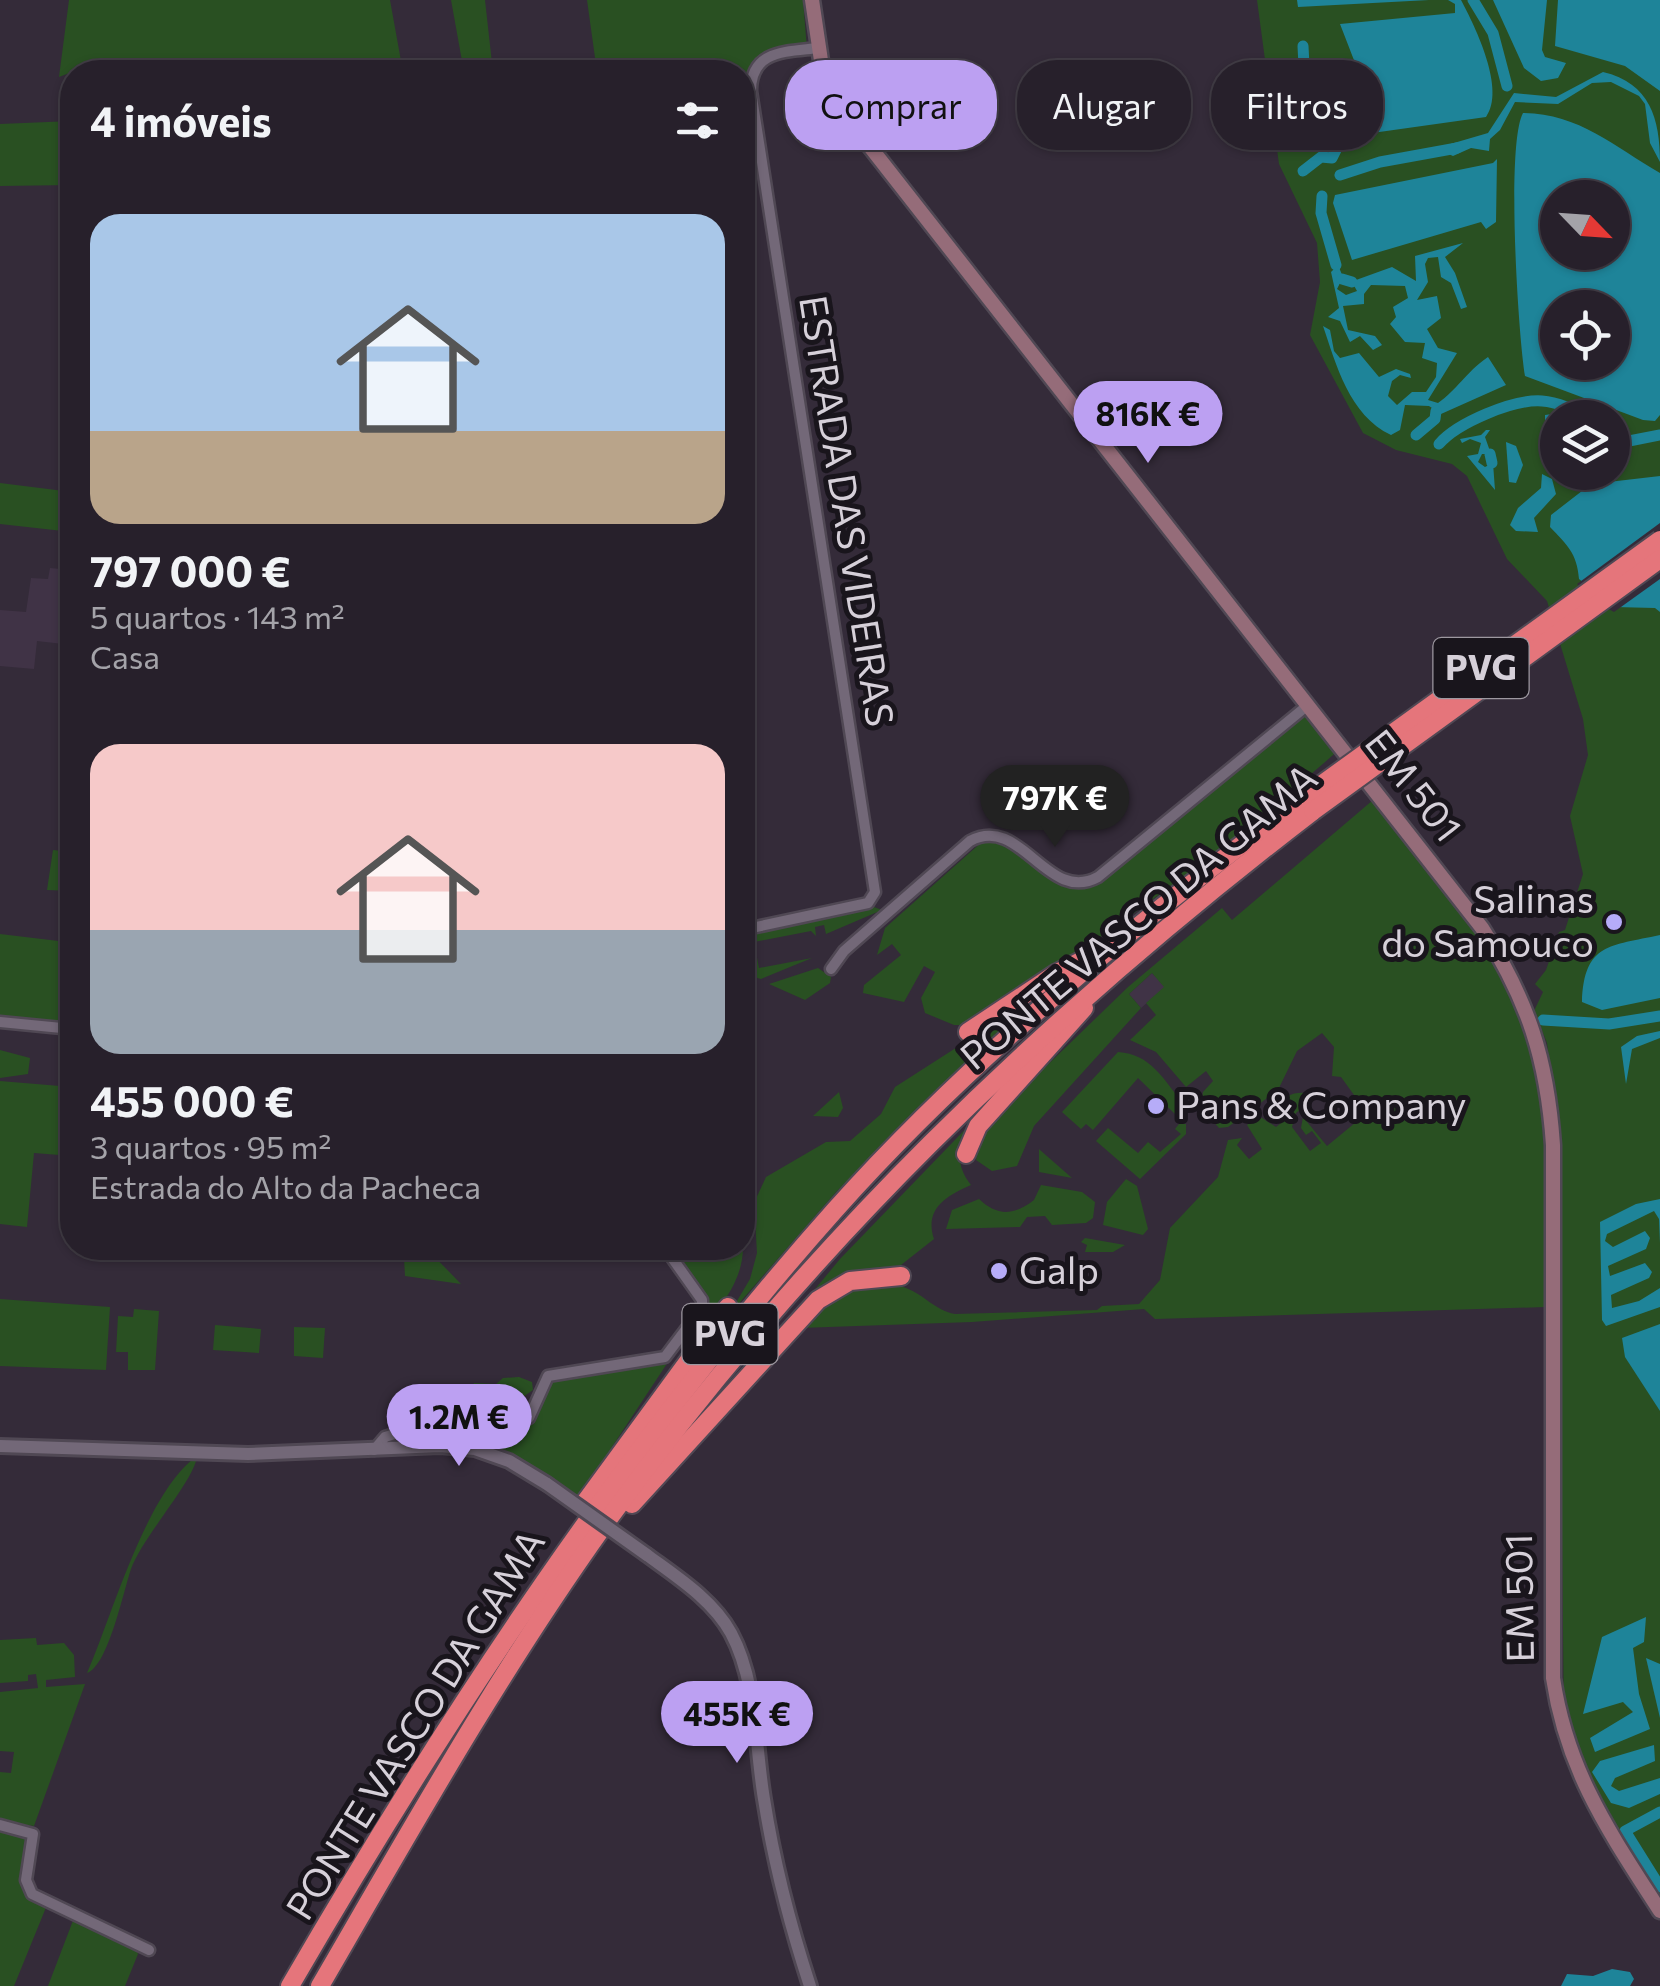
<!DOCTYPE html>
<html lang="pt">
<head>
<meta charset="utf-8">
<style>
	:root { --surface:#27202b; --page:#2f2833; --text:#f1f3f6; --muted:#a4a3a9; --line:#433e47; --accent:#bca0f2 }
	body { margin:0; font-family:Commissioner,sans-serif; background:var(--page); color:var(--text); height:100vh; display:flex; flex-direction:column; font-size:38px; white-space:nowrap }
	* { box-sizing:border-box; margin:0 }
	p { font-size:32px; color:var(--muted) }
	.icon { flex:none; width:55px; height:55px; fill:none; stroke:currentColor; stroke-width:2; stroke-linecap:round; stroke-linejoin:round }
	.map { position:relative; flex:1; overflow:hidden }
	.sheet { position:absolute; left:60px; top:60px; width:695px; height:1200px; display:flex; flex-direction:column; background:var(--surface); border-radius:40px; box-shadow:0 2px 8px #0004,0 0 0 2px var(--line) }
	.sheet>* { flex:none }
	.hud { position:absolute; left:785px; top:60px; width:725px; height:90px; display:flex; gap:20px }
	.needle { width:65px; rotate:115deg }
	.buttons { position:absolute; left:1540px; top:180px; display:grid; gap:20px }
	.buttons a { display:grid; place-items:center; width:90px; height:90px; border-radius:50%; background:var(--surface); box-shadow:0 2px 8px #0004,0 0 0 2px var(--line); font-size:50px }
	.price { position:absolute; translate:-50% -85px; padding:0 22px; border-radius:35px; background:var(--accent); color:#111; font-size:32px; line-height:65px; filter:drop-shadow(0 2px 5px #0008) }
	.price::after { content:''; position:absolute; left:50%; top:60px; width:30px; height:22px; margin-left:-15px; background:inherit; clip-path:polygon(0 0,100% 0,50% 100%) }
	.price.selected { background:#222; color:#fff }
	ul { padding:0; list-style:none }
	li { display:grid; align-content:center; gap:20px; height:530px; padding:0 30px }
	li span { display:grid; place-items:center; height:310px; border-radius:30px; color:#555 }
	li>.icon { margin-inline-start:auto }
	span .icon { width:180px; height:180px; fill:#fffc; stroke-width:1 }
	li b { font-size:42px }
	h2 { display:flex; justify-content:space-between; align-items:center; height:120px; padding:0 30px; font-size:42px }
	.pill { padding:0 35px; border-radius:40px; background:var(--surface); box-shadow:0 2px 8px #0004,0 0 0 2px var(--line); font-size:35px; line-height:90px }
	.pill.selected { background:var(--accent); color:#111 }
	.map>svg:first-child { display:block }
	.built { fill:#403346 }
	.green { fill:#295022; fill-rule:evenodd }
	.water { fill:#1e8499; fill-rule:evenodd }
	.pier { fill:#342b39 }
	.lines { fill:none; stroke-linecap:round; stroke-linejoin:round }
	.canal { stroke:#1e8499; stroke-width:11 }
	.minor-casing { stroke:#504854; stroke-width:15 }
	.tertiary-casing { stroke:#504854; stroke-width:18 }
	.secondary-casing { stroke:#504854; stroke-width:19 }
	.motorway-casing { stroke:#504854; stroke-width:22 }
	.minor { stroke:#736878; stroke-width:10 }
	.tertiary { stroke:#736878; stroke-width:12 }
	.secondary { stroke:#956c79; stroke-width:14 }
	.motorway { stroke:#e5757b; stroke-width:18 }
	.tertiary-bridge-casing { stroke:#504854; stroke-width:18; stroke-linecap:butt }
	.motorway-bridge-casing { stroke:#504854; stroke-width:22; stroke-linecap:butt }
	.tertiary-bridge { stroke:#736878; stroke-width:12 }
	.motorway-bridge { stroke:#e5757b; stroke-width:18 }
	.poi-dot { fill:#b6acf8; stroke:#19151c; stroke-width:4 }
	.labels { text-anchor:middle; stroke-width:10; stroke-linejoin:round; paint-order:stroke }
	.shield { fill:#19151c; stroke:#9d98a0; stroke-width:2.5 }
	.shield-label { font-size:35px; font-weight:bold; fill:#d6d0d9 }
	.street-label { font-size:38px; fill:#d6d0d9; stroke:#19151c }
	.poi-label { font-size:38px; fill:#d6d0d9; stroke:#19151c; text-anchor:start }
</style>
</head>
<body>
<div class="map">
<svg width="1660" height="1986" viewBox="0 0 1660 1986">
	<rect width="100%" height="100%" fill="#342b39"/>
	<!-- built -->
	<g class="built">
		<path d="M50,568L72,570V645L37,641L34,669L0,666V610L26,612L31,578L48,579Z"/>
		<path d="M1152,973L1165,987L1141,1008L1129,994Z"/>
	</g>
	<!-- green -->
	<g class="green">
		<path d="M69,0H390L403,72H363L361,64L263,62L72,72L59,77Z"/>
		<path d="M451,0H485L493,72H464Z"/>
		<path d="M587,0H803L807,49L779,52L751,78L762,164L743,167L742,72H597Z"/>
		<path d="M1257,0H1660V1906L1581,1772L1564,1728L1558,1133L1547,1043L1534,1011L1543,992L1535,984L1546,970L1559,932L1565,930L1583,874L1570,816L1588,755L1583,719L1547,601L1507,559L1467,476L1452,464L1396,450L1363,433L1310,335L1320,282L1317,243L1279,164ZM1558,198H1612V252H1558ZM1558,308H1612V362H1558ZM1558,418H1612V472H1558Z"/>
		<path d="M72,121V185L0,186V124Z"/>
		<path d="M0,483L72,492V532L0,524Z"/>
		<path d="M1308,705L1342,747C1226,851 1100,940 971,1025H954L925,1013L921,998L935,972L924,966L904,1002L863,993L864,985L901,955L892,944L877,955L885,928L984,840C1022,845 1035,880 1087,883Z"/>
		<path d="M1373,800C1423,863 1495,944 1523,1019C1555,1108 1545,1214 1545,1307L1155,1319L1144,1309L972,1322L800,1328C828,1302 865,1270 906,1288C925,1295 934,1310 955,1314L1097,1310L1102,1306L1139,1304L1160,1280L1170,1228L1218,1177L1228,1140L1242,1138L1237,1145L1249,1159L1262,1149L1247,1125L1259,1116L1276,1127L1286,1119L1278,1109C1284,1091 1301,1091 1318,1095L1296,1113L1292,1127L1310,1151L1321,1143L1312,1131L1306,1135L1301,1128L1303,1117L1327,1146L1367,1113L1341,1077L1332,1076L1334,1047L1322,1033L1297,1051L1278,1090L1228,1127L1219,1128L1201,1107L1203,1092L1213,1081L1206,1071L1186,1087L1156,1052L1130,1040L1156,1015L1146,1003L1164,987L1152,973L1129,994L1141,1008L1034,1126L1017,1166L992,1171L976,1160L980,1134L996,1115L1128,987L1222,908L1232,920Z"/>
		<path d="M53,850L72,852V891L47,890Z"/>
		<path d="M874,907L882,910L826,934L824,925L815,927L816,936L811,931L754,942L759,968L812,958L761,979L751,976L743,959V935Z"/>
		<path d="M72,915V1023L0,1016V934L67,942Z"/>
		<path d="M818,968L831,977L830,983L805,1000L769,984Z"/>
		<path d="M1029,1001L837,1191L728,1316L750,1279L757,1253L754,1203L766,1177L826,1142L850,1141L881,1114L895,1087Z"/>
		<path d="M0,1050L30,1058L28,1074L0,1078Z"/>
		<path d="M1118,1052C1151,1054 1163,1079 1182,1102L1176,1115L1138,1078L1093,1130L1086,1124L1081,1129L1062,1112Z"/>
		<path d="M0,1081L72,1087V1156L34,1153L27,1227L0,1224Z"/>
		<path d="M839,1092L843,1108L838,1117L813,1116Z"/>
		<path d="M980,1114C962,1139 950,1158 971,1185C946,1196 924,1209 934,1239L901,1265L849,1273L787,1323L840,1259Z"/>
		<path d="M1179,1124H1186V1134L1140,1179L1096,1141L1108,1128L1138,1153L1148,1142L1160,1152L1181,1134L1175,1129Z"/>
		<path d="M1039,1149L1040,1150L1072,1178L1039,1172Z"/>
		<path d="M1126,1179L1137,1186L1148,1229L1143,1235L1103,1225L1107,1202Z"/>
		<path d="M1041,1185L1082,1192L1095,1202L1093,1218L1086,1223L1052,1225L1045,1216L1027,1217L1020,1227L946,1229L952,1210L979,1199C997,1216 1013,1216 1034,1200Z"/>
		<path d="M1085,1238L1125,1245L1113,1252H1085L1087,1245L1081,1242Z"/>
		<path d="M743,1247C743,1270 733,1289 719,1308L709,1304L668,1248L710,1251Z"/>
		<path d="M386,1248H426L461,1284L405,1276L404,1258L386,1259Z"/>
		<path d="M0,1299L110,1307L106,1370L0,1366Z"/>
		<path d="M134,1309L159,1311L155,1370H128V1352H116L118,1316L133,1317Z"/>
		<path d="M215,1325L261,1329L259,1353L213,1350Z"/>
		<path d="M294,1327L325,1328L323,1358L294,1356Z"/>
		<path d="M668,1362L579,1497C512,1449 471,1438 390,1444L385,1440L473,1424L519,1426L538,1414L547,1387L557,1377Z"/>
		<path d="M519,1377L532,1382L533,1390C506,1409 492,1416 459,1415L474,1383L496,1384L503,1378Z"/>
		<path d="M197,1456C195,1480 143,1536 131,1569C123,1593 108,1666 87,1673C111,1620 145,1493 197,1456Z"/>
		<path d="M36,1638L37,1645L64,1643L74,1655L75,1677L46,1680V1687L85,1684L34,1826L0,1821V1772L11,1773L14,1752L0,1751V1692L38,1688L36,1674L28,1675V1681L0,1683V1640Z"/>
		<path d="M0,1828L25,1834L30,1842L25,1891L47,1905L14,1986H0Z"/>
		<path d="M74,1918L135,1946L138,1954L125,1986H48Z"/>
	</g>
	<!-- water -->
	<g class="water">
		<path d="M1297,0H1429L1298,7Z"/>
		<path d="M1448,0H1461C1476,28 1506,90 1486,117L1358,135L1357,68L1340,24L1455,13V4Z"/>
		<path d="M1493,0H1547L1542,50L1545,57L1566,63L1558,78L1541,81L1524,68Z"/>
		<path d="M1558,0H1660V91L1625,66L1555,46Z"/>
		<path d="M1603,72C1650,83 1660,119 1660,162L1650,143L1645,104L1639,96L1611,82L1592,83L1558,104L1515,102L1500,130L1490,139L1489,151L1471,148L1453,156L1444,152L1447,145L1488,133L1514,93L1556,97Z"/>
		<path d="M1523,113C1578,113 1615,147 1660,173V415L1655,421L1643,420L1525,376C1518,333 1506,144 1523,113ZM1558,198H1612V252H1558ZM1558,308H1612V362H1558Z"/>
		<path d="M1497,159L1496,222L1486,229L1481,222L1352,260L1333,203L1335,195L1493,163Z"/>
		<path d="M1463,243L1445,257L1455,273L1467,307L1461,309L1451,283L1441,277L1438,257L1428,258L1425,264L1428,282L1417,300L1437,296L1441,318L1427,329L1438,348L1457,353L1428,400L1438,403C1457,390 1465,373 1488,357L1506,385L1441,414L1429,406L1405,405L1400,430L1391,435C1349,415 1336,364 1323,326L1330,330L1334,351L1340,358L1359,353L1379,377L1396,369L1410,374L1411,378L1400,375L1392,381L1388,396L1397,405L1412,392H1426L1436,377L1437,363L1422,358L1425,343L1405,342L1390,324L1396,317L1393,307L1408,298L1405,286L1371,285L1364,294V304L1343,306L1348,330L1375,336L1382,345L1373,350L1360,336L1350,342L1340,321L1328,317L1339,308L1331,272L1338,265L1343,277L1337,289L1346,295L1357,291L1352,282L1356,280L1392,267L1416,281L1415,256Z"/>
		<path d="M1552,414L1564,417L1558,418V472L1585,473L1567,482L1552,472C1557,456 1559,442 1545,430V415Z"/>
		<path d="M1486,430H1490L1485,437L1491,454H1482L1478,462L1485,467L1493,463L1495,490L1467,456L1478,454L1481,443L1470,439L1462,443L1460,439L1481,435Z"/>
		<path d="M1506,442L1516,446L1523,465L1516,483L1509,482Z"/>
		<path d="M1542,474L1552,479L1556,494L1534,518L1538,532L1516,531L1510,525L1518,508L1541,488Z"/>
		<path d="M1660,476V612L1655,608L1614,607L1579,579C1577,553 1567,545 1550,527L1551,515L1591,484Z"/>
		<path d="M1660,935V998L1602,1010L1582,1002C1584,943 1610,946 1660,935Z"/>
		<path d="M1660,1031V1038L1632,1049L1626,1084L1621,1047L1637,1036Z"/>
		<path d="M1660,1199V1243L1659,1219L1654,1211L1607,1234L1605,1241L1613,1247L1645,1231L1650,1238L1646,1249L1608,1266L1610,1276L1645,1263L1652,1272L1649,1278L1611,1295L1612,1308L1639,1301L1660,1288V1307L1606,1326L1602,1320L1600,1222L1636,1204Z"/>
		<path d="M1660,1324V1411L1625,1357L1622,1338Z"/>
		<path d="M1646,1617L1644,1642L1633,1648L1639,1694L1650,1729L1595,1752L1590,1738L1633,1712L1623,1702L1583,1714L1602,1637Z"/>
		<path d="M1646,1658L1660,1664V1718Z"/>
		<path d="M1654,1745L1655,1761L1615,1778L1611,1786L1619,1791L1660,1778V1794L1629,1808L1611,1803L1592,1772L1600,1761Z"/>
		<path d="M1612,1969L1630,1972L1634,1979L1630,1986H1561L1567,1974L1593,1976Z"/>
	</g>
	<!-- pier -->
	<path class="pier" d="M1660,523V579L1614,612L1592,600L1577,584Z"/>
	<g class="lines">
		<!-- canal -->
		<g class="canal">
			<path d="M1473,0L1493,33L1507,86"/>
			<path d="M1303,46L1305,86L1310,92H1320"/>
			<path d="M1303,171L1321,157L1332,158L1341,140L1326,98L1314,84L1316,69"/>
			<path d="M1340,175L1380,162L1457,148"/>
			<path d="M1322,196L1321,213L1336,265"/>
			<path d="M1342,279L1352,282"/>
			<path d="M1612,434L1629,441L1660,435"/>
			<path d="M1416,435L1435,419L1436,411"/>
			<path d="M1439,444C1457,423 1513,399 1542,401C1557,402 1576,410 1588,418"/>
			<path d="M1490,454L1492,463"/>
			<path d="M1543,1020L1609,1024L1660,1016"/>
			<path d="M1660,1812L1625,1831L1660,1887"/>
		</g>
		<defs>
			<g id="minor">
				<path d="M742,930L868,903L875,892L751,91C751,50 785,52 818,48"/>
				<path d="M831,969L844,951L970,841C1021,813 1047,905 1098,877L1308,705"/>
				<path d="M0,1022L72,1029"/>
				<path d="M374,1450L385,1437L404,1431L529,1418L548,1376L665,1357L702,1308V1300L665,1248"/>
				<path d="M0,1825L33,1834L26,1880L32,1894L149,1950"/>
			</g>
			<g id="tertiary">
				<path d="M0,1446L248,1454L440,1446L475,1449L509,1461L547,1484"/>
				<path d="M647,1555C677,1577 713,1600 731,1633C757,1681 755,1746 764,1799C774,1863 790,1925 810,1986"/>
			</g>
			<path id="secondary" d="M812,0L823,74L842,111L1482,928C1528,1001 1547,1058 1553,1145V1678C1567,1772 1610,1833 1660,1911"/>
			<g id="motorway">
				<path d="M968,1032L1057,973L1097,953"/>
				<path d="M966,1154L978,1126L1084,1008"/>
				<path d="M632,1504L818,1300L850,1281L901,1276"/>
				<path d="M583,1505L728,1307"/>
				<path d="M290,1986C449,1712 624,1447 835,1210C973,1055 1138,922 1303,798"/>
				<path d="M320,1986C410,1831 498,1674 602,1528C804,1248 1040,1021 1313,811"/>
			</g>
		</defs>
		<!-- minor casing -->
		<use href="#minor" class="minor-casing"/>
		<!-- tertiary casing -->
		<use href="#tertiary" class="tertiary-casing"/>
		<!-- secondary casing -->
		<use href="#secondary" class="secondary-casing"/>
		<!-- motorway casing -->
		<use href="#motorway" class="motorway-casing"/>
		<!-- minor -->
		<use href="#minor" class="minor"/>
		<!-- tertiary -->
		<use href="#tertiary" class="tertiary"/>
		<!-- secondary -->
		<use href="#secondary" class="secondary"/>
		<!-- motorway -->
		<use href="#motorway" class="motorway"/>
		<defs>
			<path id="tertiary-bridge" d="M547,1484L647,1555"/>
			<g id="motorway-bridge">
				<path d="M1303,798L1660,540"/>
				<path d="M1313,811L1660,559"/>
			</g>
		</defs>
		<!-- tertiary-bridge casing -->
		<use href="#tertiary-bridge" class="tertiary-bridge-casing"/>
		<!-- motorway-bridge casing -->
		<use href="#motorway-bridge" class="motorway-bridge-casing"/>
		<!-- tertiary-bridge -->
		<use href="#tertiary-bridge" class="tertiary-bridge"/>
		<!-- motorway-bridge -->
		<use href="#motorway-bridge" class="motorway-bridge"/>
	</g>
	<!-- markers -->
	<g class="poi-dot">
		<circle cx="1614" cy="922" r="10"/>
		<circle cx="1156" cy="1106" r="10"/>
		<circle cx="999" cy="1271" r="10"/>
	</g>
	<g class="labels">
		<!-- shield labels -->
		<g class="shield">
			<rect x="1433.5" y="638" width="95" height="60" rx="8"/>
			<rect x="682.5" y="1304" width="95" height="60" rx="8"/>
		</g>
		<g class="shield-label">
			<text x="1481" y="680">PVG</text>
			<text x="730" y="1346">PVG</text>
		</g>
		<!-- street labels -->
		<g class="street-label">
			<text transform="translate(846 511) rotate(81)" y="13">ESTRADA DAS VIDEIRAS</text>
			<text transform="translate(1413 786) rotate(52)" y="13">EM 501</text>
			<text transform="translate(1139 917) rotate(-40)" y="13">PONTE VASCO DA GAMA</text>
			<text transform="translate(1520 1598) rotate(-91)" y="13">EM 501</text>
			<text transform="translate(416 1725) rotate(-58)" y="13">PONTE VASCO DA GAMA</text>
		</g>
		<!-- poi labels -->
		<g class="poi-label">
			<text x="1594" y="913" text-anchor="end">Salinas<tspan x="1594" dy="44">do Samouco</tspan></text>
			<text x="1176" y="1119">Pans &amp; Company</text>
			<text x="1019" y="1284">Galp</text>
		</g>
	</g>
</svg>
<div class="buttons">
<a><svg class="needle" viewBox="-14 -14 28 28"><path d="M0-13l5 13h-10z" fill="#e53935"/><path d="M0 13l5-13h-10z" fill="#a4a3a9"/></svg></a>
<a><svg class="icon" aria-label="locate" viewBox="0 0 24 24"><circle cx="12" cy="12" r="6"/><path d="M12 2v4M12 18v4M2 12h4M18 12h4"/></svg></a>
<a><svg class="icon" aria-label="layers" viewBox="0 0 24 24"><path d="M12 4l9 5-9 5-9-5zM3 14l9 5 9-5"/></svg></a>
</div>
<b class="price" style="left:1148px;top:466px">816K €</b>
<b class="price selected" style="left:1055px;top:850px">797K €</b>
<b class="price" style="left:459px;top:1469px">1.2M €</b>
<b class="price" style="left:737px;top:1766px">455K €</b>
<div class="hud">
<a class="pill selected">Comprar</a>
<a class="pill">Alugar</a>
<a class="pill">Filtros</a>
</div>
<section class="sheet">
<h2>4 imóveis<svg class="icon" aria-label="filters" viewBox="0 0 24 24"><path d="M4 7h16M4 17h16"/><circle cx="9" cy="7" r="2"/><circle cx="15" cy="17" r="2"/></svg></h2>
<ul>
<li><span style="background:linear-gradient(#a9c7e8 70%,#b9a48a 0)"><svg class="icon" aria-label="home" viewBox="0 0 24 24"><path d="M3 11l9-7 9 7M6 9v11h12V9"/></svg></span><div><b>797 000 €</b><p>5 quartos · 143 m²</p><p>Casa</p></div></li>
<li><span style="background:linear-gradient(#f6c9c9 60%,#9aa5b1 0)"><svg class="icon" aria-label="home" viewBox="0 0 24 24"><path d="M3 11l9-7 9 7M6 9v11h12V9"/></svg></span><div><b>455 000 €</b><p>3 quartos · 95 m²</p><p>Estrada do Alto da Pacheca</p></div></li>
</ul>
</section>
</div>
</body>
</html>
